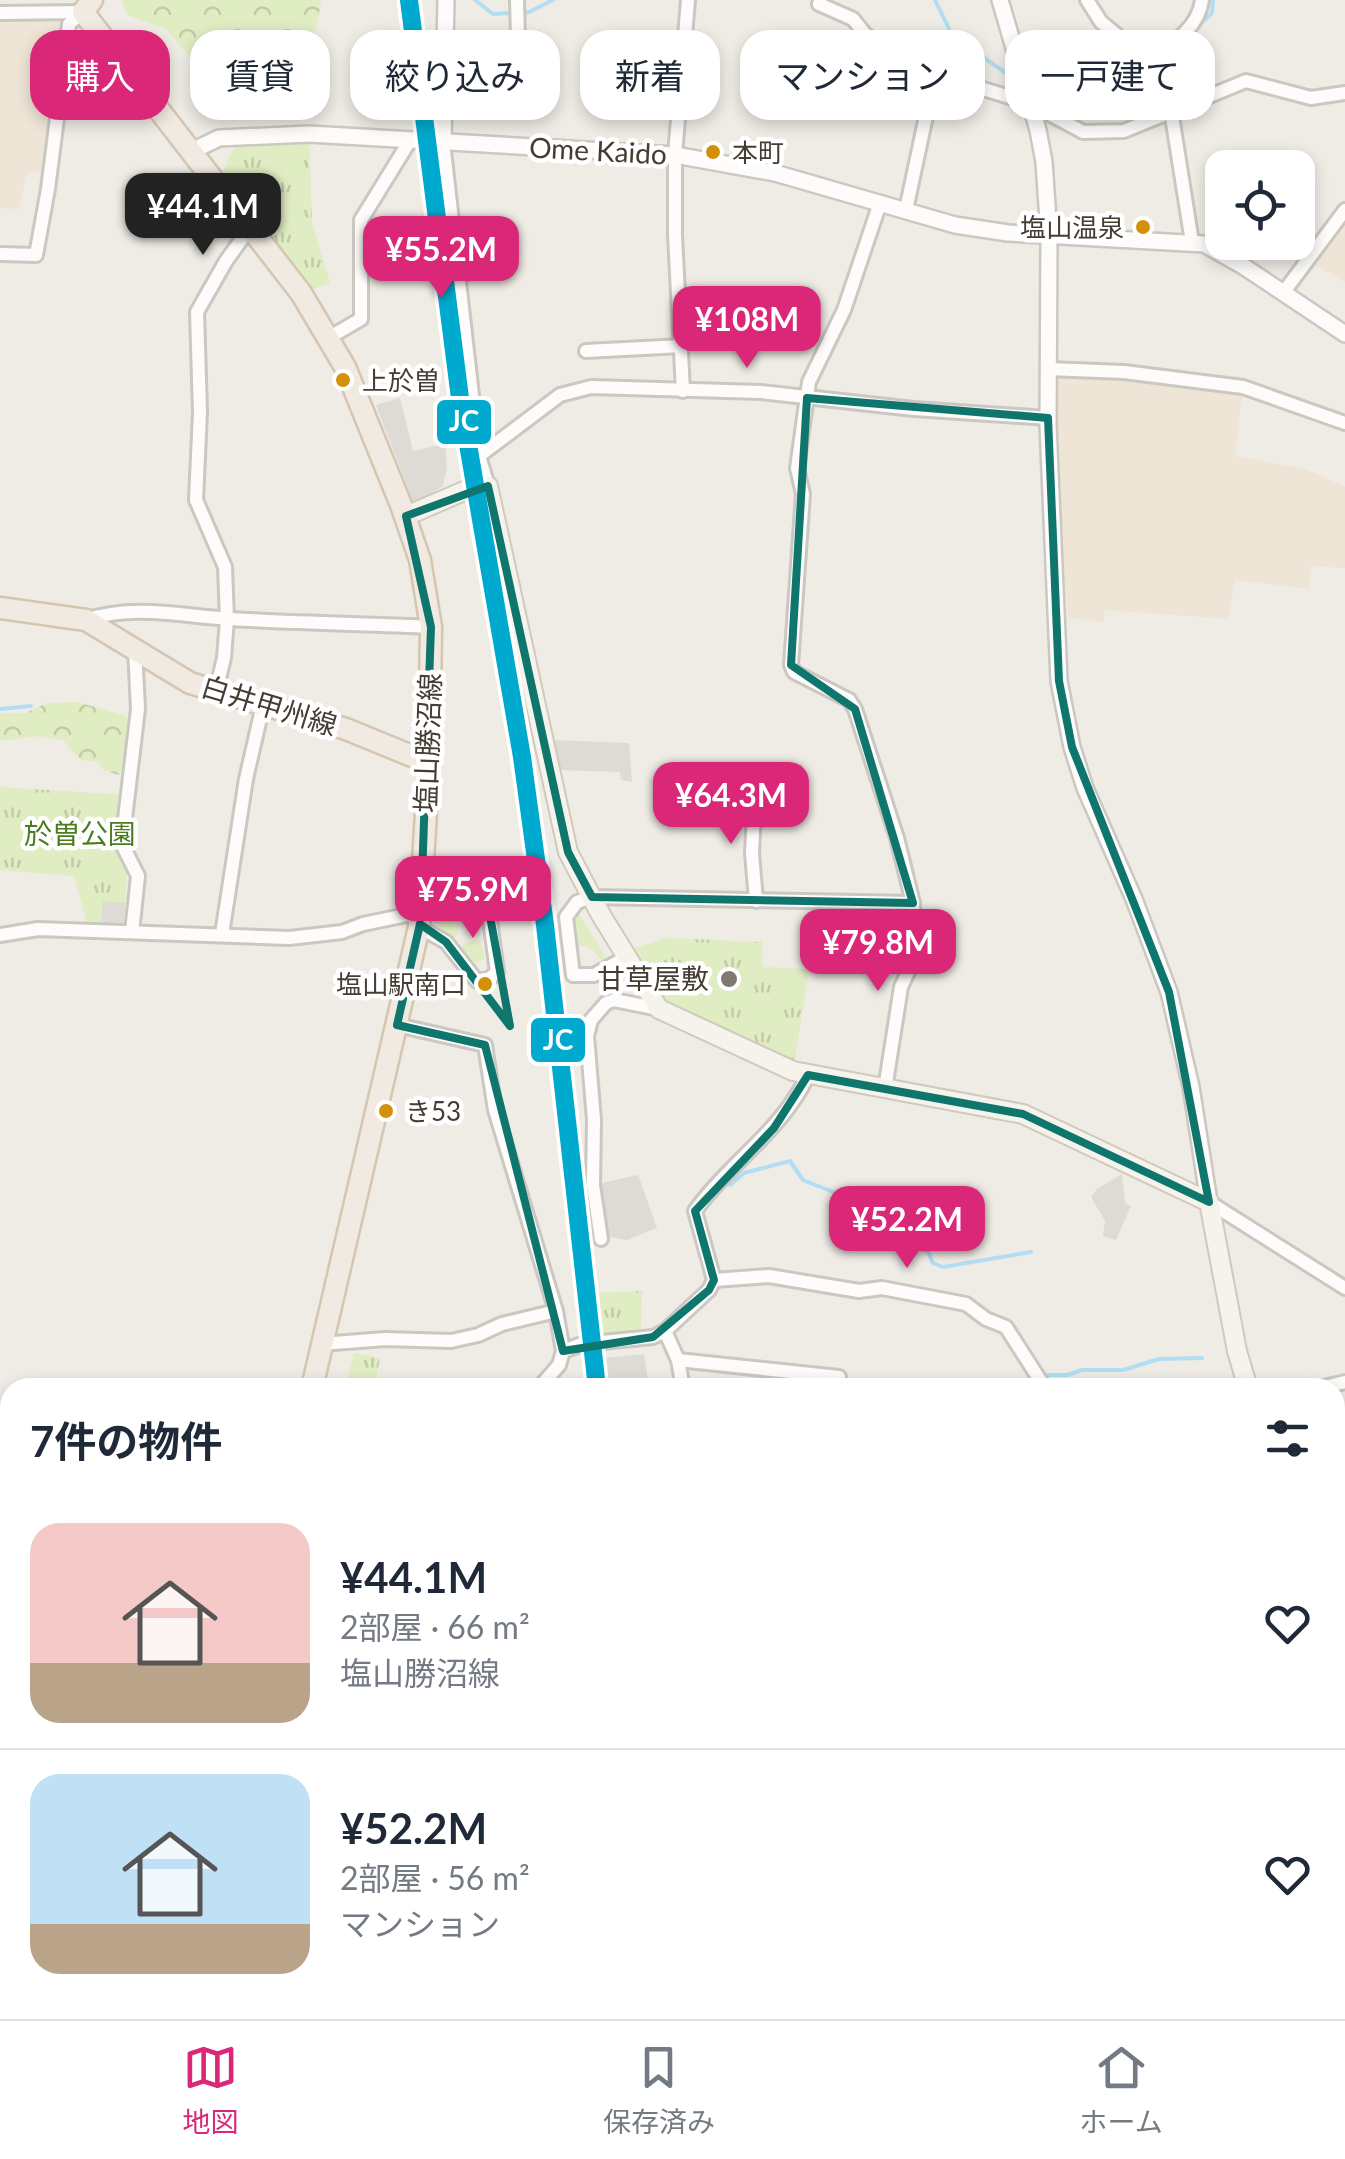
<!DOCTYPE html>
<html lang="ja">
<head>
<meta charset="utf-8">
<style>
	:root { --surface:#fff; --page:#f6f6f7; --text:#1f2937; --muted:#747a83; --line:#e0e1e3; --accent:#db2777 }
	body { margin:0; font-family:Lato,"Noto Sans JP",sans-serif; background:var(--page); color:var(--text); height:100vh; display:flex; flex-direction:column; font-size:38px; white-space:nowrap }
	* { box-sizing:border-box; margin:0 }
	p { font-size:32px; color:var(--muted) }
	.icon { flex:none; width:55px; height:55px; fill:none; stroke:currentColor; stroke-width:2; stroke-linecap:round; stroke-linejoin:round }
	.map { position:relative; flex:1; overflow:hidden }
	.details { position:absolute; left:0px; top:1378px; width:1345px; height:642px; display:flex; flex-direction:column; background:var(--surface); border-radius:30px 30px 0 0; box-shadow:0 5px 15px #0003 }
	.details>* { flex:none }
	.top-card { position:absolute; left:30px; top:30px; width:1285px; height:90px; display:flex; gap:20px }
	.buttons { position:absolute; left:1205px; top:150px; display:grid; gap:20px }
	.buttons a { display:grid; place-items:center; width:110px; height:110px; border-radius:20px; background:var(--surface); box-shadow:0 5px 15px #0003; font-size:50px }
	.price { position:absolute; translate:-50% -85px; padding:0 22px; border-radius:20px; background:var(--accent); color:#fff; font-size:32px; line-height:65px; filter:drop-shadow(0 2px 5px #0008) }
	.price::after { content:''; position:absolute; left:50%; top:60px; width:30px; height:22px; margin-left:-15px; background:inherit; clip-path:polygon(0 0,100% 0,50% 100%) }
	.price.selected { background:#222; color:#fff }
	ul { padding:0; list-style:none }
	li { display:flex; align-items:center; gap:30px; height:250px; padding:0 30px }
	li+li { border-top:2px solid var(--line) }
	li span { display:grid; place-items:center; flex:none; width:280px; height:200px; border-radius:30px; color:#555 }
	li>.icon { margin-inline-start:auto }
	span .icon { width:120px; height:120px; fill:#fffc; stroke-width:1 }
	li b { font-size:42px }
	h2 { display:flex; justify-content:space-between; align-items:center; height:120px; padding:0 30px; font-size:42px }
	.chip { padding:0 35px; border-radius:30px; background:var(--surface); box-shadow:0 5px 15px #0003; font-size:35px; line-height:90px }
	.chip.selected { background:var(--accent); color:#fff }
	.menu { display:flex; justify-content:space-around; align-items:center; height:140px; border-top:2px solid var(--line); background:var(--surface); font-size:28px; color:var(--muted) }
	.menu a { display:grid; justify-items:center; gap:5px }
	.menu .selected { color:var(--accent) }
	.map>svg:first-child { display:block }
	.commercial { fill:#f4e5d6 }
	.education { fill:#eee5d6 }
	.grass { fill:#e0ecc2 }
	.forest { fill:url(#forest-crowns) }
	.park { fill:url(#park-tufts) }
	.parking { fill:#dedad6 }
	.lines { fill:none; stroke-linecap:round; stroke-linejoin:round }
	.stream { stroke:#b1def2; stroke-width:4 }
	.minor-casing { stroke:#cbc7c1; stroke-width:18 }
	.tertiary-casing { stroke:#cbc7c1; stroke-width:20 }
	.secondary-casing { stroke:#d0cabd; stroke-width:22 }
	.primary-casing { stroke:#d4c6b1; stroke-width:25 }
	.trunk-casing { stroke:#cab69e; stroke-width:25 }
	.minor { stroke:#fdfcfb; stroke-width:12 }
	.tertiary { stroke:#fdfcfb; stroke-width:15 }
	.secondary { stroke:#f6f3ec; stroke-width:18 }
	.primary { stroke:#f0eae2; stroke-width:20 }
	.trunk { stroke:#eee6dc; stroke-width:20 }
	.rail-1-casing { stroke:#fff; stroke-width:25 }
	.rail-1 { stroke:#00a9ce; stroke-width:18 }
	.marked { fill:none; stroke:#0f766e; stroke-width:8; stroke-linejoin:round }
	.bus-dot { fill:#d3910a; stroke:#fff; stroke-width:4 }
	.poi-dot { fill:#807971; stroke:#fff; stroke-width:4 }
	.labels { text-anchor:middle; stroke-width:9; stroke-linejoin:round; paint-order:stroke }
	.bus-label { font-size:26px; fill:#453c32; stroke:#fff; text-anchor:start }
	.street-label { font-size:28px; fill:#453c32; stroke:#fff }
	.park-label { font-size:28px; fill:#4b7c20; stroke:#fff }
	.poi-label { font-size:28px; fill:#453c32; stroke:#fff; text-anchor:end }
	.line-badge { stroke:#fff; stroke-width:4 }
	.badge-label { font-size:28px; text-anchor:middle; font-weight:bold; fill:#fff }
</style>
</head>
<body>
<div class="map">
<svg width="1345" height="2019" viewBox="0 0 1345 2019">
	<defs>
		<pattern id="forest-crowns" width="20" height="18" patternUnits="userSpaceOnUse" patternTransform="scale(2.5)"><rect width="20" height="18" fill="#e0ecc2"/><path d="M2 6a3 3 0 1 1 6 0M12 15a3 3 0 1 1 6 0" fill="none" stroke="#c2cba7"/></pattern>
		<pattern id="park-tufts" width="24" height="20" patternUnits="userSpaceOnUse" patternTransform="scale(2.5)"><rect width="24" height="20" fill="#e0ecc2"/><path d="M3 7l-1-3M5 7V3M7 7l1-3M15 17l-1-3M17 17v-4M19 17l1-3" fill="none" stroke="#c2cba7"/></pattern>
	</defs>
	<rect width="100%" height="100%" fill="#efebe5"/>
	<!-- commercial -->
	<path class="commercial" d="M428,2010H531L527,2019H443Z"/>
	<!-- education -->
	<g class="education">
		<path d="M64,15L45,173L28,171L18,209L0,208V18Z"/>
		<path d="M1345,214V282L1311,262Z"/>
		<path d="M1048,369L1243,387L1235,456L1306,469L1345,487V568L1311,566L1309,589L1235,580L1228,619L1105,610L1104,622L1069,618L1048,425Z"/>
	</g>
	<!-- grass -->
	<g class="grass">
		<path d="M479,909L480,918L464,920L458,925L457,936L453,938L432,921L433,914Z"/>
		<path d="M578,912L606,958L601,959L589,947L575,945L572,917Z"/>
		<path d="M480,940L485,958L476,963L460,948L467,942Z"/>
	</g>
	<!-- forest -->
	<g class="forest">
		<path d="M122,0H320L321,4L311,49L293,62L264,73L241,71L220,75L193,61L166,29L127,15Z"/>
		<path d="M77,702L127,716C132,738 129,755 119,775L104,770L97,762L81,760L63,740L40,736L0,741V713H25L47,703Z"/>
	</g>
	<!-- park -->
	<g class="park">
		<path d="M248,134H309L312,222L330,283L301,293L249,229L224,171L230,154Z"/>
		<path d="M0,787L126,795L128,857L123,932L89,930L74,876L0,870Z"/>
		<path d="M665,938L762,942L763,967L809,969L793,1071L669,1014L624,952Z"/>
		<path d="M642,1291L641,1333L600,1339L596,1293Z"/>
		<path d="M354,1353L380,1358L375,1384L348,1377Z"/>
	</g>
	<!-- parking -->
	<g class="parking">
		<path d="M454,91L496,94L495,105L453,107Z"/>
		<path d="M400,398L413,451L445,444L447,467L443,486L414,504L376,405Z"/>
		<path d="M552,740L629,743L632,782L621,780L620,772L559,770Z"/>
		<path d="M491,864L496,886L459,887L461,866Z"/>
		<path d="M103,901L125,903L123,932L101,931Z"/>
		<path d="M1122,1174L1125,1203L1131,1206L1116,1240L1103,1236L1105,1221L1091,1197L1097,1189Z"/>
		<path d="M638,1175L657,1228L627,1240L604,1236L593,1185Z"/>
		<path d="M644,1354L649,1387H608L604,1358Z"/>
		<path d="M1345,1468V1536L1335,1530V1472Z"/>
	</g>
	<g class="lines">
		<!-- stream -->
		<g class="stream">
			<path d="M475,0L493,14L529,12L553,0"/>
			<path d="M935,0L952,35L1017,81"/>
			<path d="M1196,28L1212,13L1213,0"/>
			<path d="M1031,85L1072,95L1145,65"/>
			<path d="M0,709L31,706"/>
			<path d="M730,1185L744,1173L790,1161L803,1180L858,1202L890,1221L912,1244"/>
			<path d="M919,1248L928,1252L933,1263L943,1267L1031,1252"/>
			<path d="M1047,1375H1067L1082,1370H1123L1159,1359L1202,1358"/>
		</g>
		<defs>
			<g id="minor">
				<path d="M517,0L519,78"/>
				<path d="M820,0L819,4L853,19L865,34L884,48L935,74L1029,103L1083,132L1124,131L1246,81L1311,98L1345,93"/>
				<path d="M1087,0L1101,22L1147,60L1171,110L1192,242"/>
				<path d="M0,13L83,12"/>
				<path d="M1147,60C1171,44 1198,30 1202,0"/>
				<path d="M443,142L479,456L488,486"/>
				<path d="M880,203L844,310L809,382L797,468L803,494L791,665L794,672L849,700L855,709L897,838L913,903L915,957L901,987L885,1089"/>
				<path d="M906,210L935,74"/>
				<path d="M1,254L36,255L48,189L69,24L83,12"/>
				<path d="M1283,293L1345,210"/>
				<path d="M330,337L361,319V220L409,142"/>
				<path d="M586,351L682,346"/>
				<path d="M1048,369L1124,372L1243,387L1345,423"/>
				<path d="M683,391L675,235V155L688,0"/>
				<path d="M479,456L560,395L591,387L761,392L914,409L1048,418"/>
				<path d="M86,620C134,604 182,616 231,619C298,623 364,624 431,627"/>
				<path d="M216,691L224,658L227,619L225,567L196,500L200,412L197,312L226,261L249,229"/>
				<path d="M755,791L752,853L756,901"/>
				<path d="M419,927L446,942L477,981L489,979L497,972L488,905H421"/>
				<path d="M132,932L138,876L122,844L138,709L135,649"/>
				<path d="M222,934L246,779L263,705"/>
				<path d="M0,935L38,929L289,938L342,932L363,924L421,912"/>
				<path d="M627,957L594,975H573L566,917L577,902L592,897L913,903"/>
				<path d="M397,1025L485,1045L495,1110L556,1311L563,1351L559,1365L539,1388"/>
				<path d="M1209,1202L1345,1288"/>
				<path d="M601,1239L593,1185L594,1120L587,1036L591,1020L606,1003L614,1000L659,1009"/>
				<path d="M714,1280L769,1276L859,1291L882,1288L966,1304L986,1319L1006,1327L1045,1388"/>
				<path d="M665,1331L678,1360L683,1388"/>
				<path d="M321,1344L385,1339L451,1341L478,1335L502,1324L556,1311"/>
				<path d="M563,1351L582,1344L653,1337L665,1331L709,1290L714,1280L695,1211C730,1162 782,1131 808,1075"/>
				<path d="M678,1360L839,1377"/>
				<path d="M1320,1388L1345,1382"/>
				<path d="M0,1591L10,1589"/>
				<path d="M1335,1795L1345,1789"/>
			</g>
			<g id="tertiary">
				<path d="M1000,0L1038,130L1044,162L1049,235L1048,425L1059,681L1072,747L1085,788L1134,899L1169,992L1191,1087L1209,1202"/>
				<path d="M443,142L446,0"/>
				<path d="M192,151L219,138L309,134L675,155L775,173L955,225L1008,233L1204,244L1243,266L1345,334"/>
				<path d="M229,2010L240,2019"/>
			</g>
			<g id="secondary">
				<path d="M406,516L464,491L488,486L568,852L601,915L659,1009L793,1071L1023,1114L1209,1202L1237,1351L1248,1388"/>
				<path d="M1335,1661L1345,1686"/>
			</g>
			<g id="primary">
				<path d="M92,0L83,12L301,293L345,367L401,505L420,560L431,627L429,763L419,927L312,1388"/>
				<path d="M0,608L86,620L190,683L346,729L429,763"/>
				<path d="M127,2019L137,2010"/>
			</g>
			<g id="trunk">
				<path d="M1335,1448L1345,1443"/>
				<path d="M0,1668L10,1671"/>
			</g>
		</defs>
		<!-- minor casing -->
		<use href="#minor" class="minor-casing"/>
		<!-- tertiary casing -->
		<use href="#tertiary" class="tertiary-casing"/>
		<!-- secondary casing -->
		<use href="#secondary" class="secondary-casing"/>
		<!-- primary casing -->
		<use href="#primary" class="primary-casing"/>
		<!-- trunk casing -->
		<use href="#trunk" class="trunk-casing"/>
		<!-- minor -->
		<use href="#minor" class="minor"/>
		<!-- tertiary -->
		<use href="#tertiary" class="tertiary"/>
		<!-- secondary -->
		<use href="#secondary" class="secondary"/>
		<!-- primary -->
		<use href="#primary" class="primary"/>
		<!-- trunk -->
		<use href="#trunk" class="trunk"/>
		<defs>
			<path id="rail-1" d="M409,0L460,398L522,757L545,925L597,1388"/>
		</defs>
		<!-- rail-1 casing -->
		<use href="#rail-1" class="rail-1-casing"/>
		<!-- rail-1 -->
		<use href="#rail-1" class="rail-1"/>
	</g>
	<!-- marked area -->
	<path class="marked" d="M807,398L1048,418L1059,681L1072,747L1169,992L1209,1202L1023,1114L808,1075L774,1128L695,1211L714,1280L709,1290L653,1337L563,1351L485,1045L397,1025L420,924L446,942L510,1026L488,905H421L431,627L406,516L488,486L568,852L592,897L913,903L855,709L791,665Z"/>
	<!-- markers -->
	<g class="bus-dot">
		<circle cx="713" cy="152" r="9"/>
		<circle cx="1143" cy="227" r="9"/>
		<circle cx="343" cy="380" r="9"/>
		<circle cx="485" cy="984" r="9"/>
		<circle cx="386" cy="1111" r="9"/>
	</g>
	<circle class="poi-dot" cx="729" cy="979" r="10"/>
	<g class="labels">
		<!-- bus labels -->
		<g class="bus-label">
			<text x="732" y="162">本町</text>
			<text x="1124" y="237" text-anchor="end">塩山温泉</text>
			<text x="362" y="390">上於曽</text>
			<text x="466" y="994" text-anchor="end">塩山駅南口</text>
			<text x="405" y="1121">き53</text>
		</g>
		<!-- street labels -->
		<g class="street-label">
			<text transform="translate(598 151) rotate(3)" y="10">Ome Kaido</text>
			<text transform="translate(269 706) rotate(17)" y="10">白井甲州線</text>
			<text transform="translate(428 743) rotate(-88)" y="10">塩山勝沼線</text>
		</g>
		<!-- park labels -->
		<g class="park-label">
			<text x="80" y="844">於曽公園</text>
		</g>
		<!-- poi labels -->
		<g class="poi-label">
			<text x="709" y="989">甘草屋敷</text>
		</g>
	</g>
	<g class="line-badge">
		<rect x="435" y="398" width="58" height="48" rx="10" fill="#00a9ce"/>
		<rect x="529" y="1016" width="58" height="48" rx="10" fill="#00a9ce"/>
	</g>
	<g class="badge-label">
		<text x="464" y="431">JC</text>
		<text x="558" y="1050">JC</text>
	</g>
</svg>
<div class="buttons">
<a><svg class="icon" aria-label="locate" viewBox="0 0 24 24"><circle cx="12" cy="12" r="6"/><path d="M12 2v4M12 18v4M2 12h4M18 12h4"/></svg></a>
</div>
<b class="price selected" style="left:203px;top:258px">¥44.1M</b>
<b class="price" style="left:441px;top:301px">¥55.2M</b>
<b class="price" style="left:747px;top:371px">¥108M</b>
<b class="price" style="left:731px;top:847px">¥64.3M</b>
<b class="price" style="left:473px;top:941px">¥75.9M</b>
<b class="price" style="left:878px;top:994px">¥79.8M</b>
<b class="price" style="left:907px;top:1271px">¥52.2M</b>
<div class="top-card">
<a class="chip selected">購入</a>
<a class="chip">賃貸</a>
<a class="chip">絞り込み</a>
<a class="chip">新着</a>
<a class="chip">マンション</a>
<a class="chip">一戸建て</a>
</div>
<section class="details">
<h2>7件の物件<svg class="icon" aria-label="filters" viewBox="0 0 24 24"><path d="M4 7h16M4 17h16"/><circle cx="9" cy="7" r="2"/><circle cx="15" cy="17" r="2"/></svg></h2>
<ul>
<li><span style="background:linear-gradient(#f6c9c9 70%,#b9a48a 0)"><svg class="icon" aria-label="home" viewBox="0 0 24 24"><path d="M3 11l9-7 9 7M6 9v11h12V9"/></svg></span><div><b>¥44.1M</b><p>2部屋 · 66 m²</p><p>塩山勝沼線</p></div><svg class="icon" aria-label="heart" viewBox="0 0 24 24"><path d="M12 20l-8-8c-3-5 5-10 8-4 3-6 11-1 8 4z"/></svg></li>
<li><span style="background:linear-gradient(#bfe0f5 75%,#b9a48a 0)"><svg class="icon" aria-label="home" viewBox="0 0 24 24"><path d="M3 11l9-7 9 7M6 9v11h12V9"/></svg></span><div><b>¥52.2M</b><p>2部屋 · 56 m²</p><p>マンション</p></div><svg class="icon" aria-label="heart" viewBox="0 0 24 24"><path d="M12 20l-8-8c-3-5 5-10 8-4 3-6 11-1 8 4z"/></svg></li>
</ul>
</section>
</div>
<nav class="menu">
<a class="selected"><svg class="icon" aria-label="map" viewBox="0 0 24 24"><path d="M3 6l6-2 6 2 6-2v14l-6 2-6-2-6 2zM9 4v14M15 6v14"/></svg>地図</a>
<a><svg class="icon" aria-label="saved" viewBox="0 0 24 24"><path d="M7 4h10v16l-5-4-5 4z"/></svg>保存済み</a>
<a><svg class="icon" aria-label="home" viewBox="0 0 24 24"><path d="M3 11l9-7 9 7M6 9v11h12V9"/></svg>ホーム</a>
</nav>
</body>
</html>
